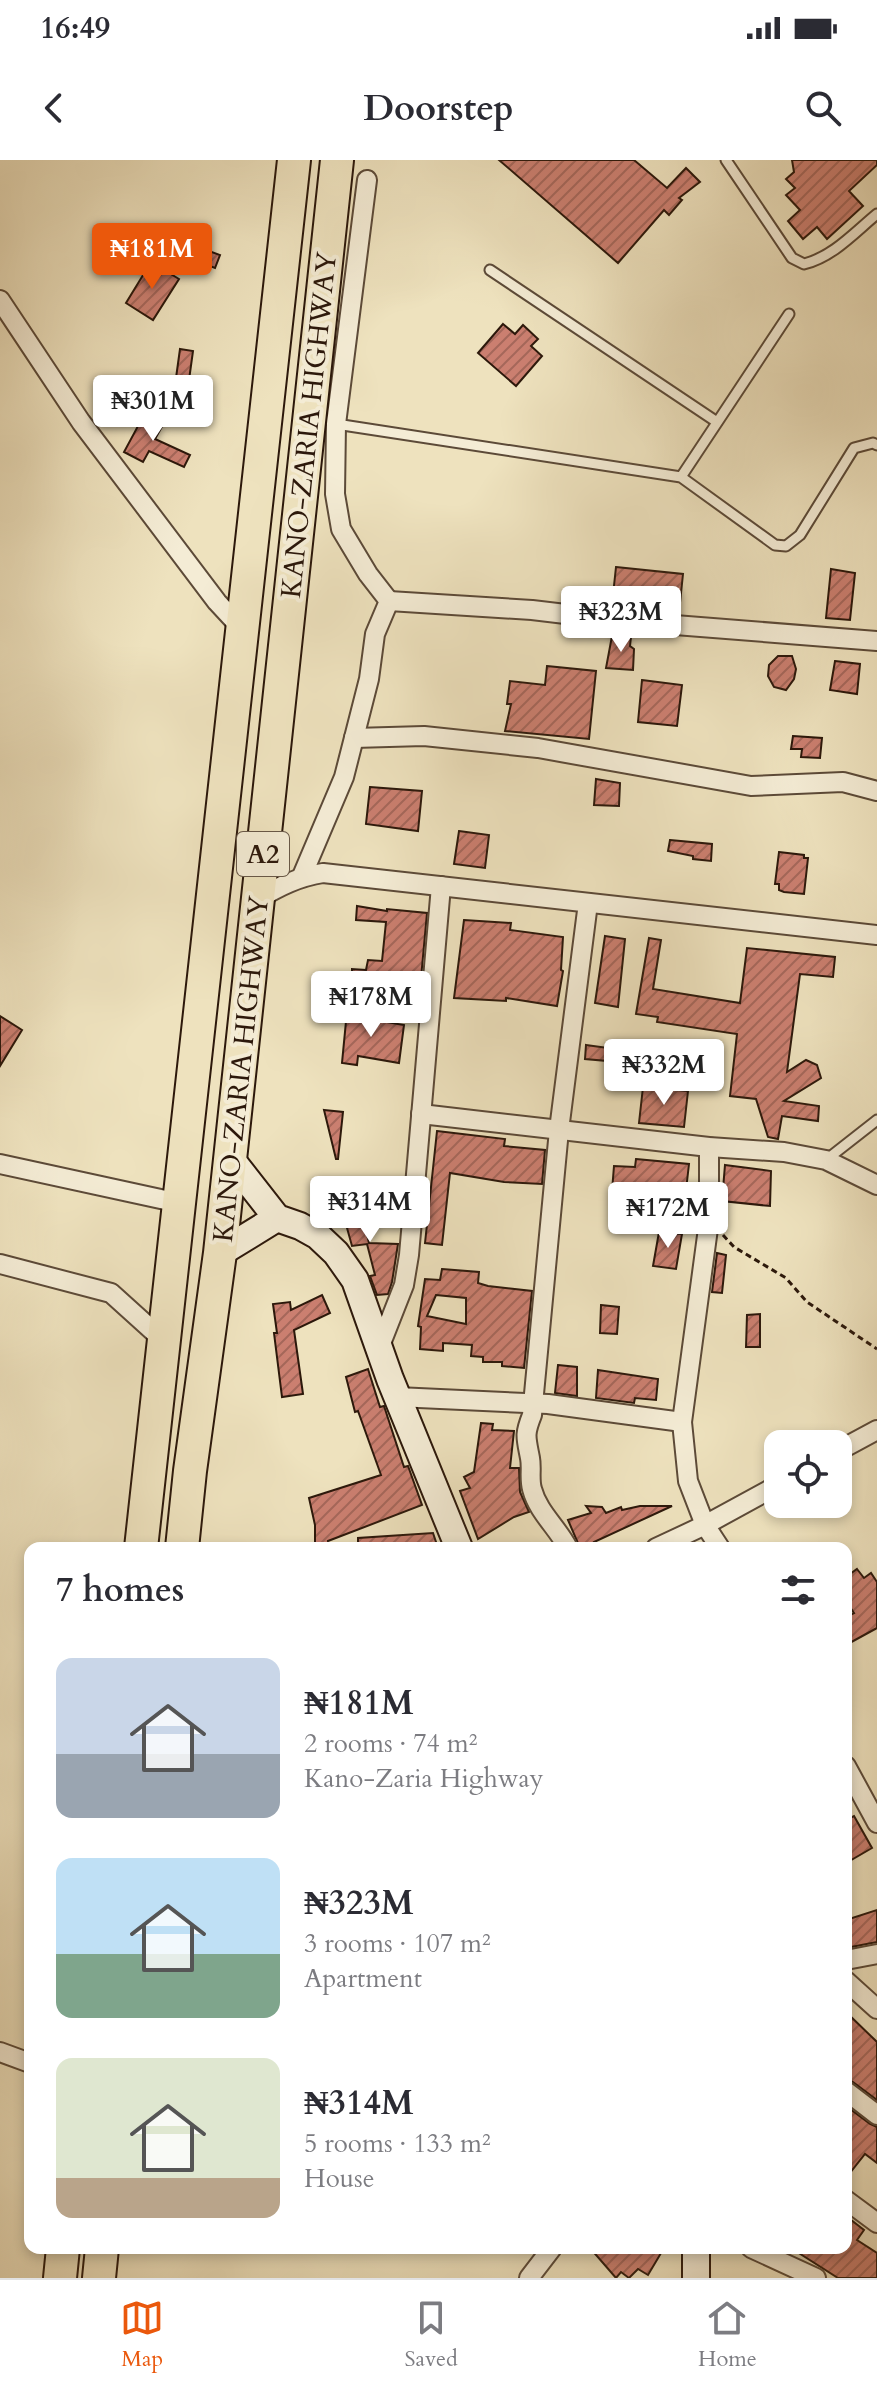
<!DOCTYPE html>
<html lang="en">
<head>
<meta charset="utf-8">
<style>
	:root { --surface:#fff; --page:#f7f7f7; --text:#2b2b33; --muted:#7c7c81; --line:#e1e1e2; --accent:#ea580c }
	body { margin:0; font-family:Cardo,serif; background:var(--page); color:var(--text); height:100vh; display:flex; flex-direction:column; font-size:30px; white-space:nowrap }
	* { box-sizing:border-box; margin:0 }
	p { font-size:26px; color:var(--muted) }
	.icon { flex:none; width:44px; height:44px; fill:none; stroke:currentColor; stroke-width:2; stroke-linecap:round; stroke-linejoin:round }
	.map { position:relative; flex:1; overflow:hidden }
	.drawer { position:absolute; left:24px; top:1382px; width:828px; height:712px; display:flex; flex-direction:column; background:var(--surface); border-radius:16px; box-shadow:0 4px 12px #0003 }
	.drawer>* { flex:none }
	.fabs { position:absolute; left:764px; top:1270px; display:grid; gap:16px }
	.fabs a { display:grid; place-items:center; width:88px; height:88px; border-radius:16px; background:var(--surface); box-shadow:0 4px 12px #0003; font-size:40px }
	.price { position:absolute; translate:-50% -68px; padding:0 18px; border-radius:8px; background:#fff; color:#222; font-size:26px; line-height:52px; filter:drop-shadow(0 2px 4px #0008) }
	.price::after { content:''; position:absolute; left:50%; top:48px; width:24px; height:18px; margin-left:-12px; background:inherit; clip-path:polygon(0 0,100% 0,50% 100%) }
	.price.current { background:var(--accent); color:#fff }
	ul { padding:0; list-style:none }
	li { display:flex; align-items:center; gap:24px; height:200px; padding:0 32px }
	li span { display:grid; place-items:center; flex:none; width:224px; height:160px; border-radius:16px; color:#555 }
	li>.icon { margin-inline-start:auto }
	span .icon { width:96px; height:96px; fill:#fffc; stroke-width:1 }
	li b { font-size:34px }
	h2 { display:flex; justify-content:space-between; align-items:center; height:96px; padding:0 32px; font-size:34px }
	.status { display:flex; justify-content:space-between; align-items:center; height:56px; padding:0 40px; background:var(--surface); direction:ltr }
	.status svg { height:22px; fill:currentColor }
	header { display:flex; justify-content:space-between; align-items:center; height:104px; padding:0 32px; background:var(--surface); font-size:36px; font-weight:600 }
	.tab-bar { display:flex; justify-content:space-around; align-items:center; height:112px; border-top:2px solid var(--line); background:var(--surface); font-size:22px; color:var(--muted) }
	.tab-bar a { display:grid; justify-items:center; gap:4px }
	.tab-bar .current { color:var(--accent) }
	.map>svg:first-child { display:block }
	.building { fill:url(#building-hatch); stroke:#2c180b; stroke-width:2; fill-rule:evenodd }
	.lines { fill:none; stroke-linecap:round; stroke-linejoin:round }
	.lane-casing { stroke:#5c4a38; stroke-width:13 }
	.street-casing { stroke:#5c4a38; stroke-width:22 }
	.secondary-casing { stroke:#2c180b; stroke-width:30 }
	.highway-casing { stroke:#2c180b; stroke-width:36 }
	.path { stroke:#2c180b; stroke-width:3; stroke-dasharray:6 4; stroke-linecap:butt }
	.lane { stroke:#f4ecd5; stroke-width:9 }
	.street { stroke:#f4ecd5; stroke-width:18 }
	.secondary { stroke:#f4ecd5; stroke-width:26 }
	.highway { stroke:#eee2be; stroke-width:32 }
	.labels { text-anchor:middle; stroke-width:8; stroke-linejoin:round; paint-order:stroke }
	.shield { fill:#f4ecd5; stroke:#685848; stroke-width:2 }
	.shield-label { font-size:26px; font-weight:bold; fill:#2c180b }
	.street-label { font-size:28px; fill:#2c180b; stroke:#f4ecd5 }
</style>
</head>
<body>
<div class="status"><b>16:49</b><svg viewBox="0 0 49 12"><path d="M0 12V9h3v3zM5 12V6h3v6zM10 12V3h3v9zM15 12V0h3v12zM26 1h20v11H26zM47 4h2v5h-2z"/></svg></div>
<header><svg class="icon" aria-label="back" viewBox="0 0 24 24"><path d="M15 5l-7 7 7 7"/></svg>Doorstep<svg class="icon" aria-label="search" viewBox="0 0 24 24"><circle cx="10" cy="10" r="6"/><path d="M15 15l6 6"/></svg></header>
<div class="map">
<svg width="877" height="2118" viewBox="0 0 877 2118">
	<defs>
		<pattern id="building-hatch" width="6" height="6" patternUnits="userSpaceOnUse" patternTransform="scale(2)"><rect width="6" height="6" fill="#cb7f70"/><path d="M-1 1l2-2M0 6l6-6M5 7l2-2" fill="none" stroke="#a5675a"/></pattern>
	</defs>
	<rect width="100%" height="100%" fill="#eee2be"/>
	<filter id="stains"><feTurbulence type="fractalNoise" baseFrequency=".0025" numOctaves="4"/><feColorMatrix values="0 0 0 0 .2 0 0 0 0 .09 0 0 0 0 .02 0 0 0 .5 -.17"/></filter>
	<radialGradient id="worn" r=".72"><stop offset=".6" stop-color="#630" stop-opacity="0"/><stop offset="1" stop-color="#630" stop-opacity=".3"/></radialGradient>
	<!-- building -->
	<g class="building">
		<path d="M499,0H634L667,28L686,8L700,22L679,38L682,40L669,55L664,50L618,103Z"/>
		<path d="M792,0H877V5L849,31L863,46L827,79L817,67L803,79L788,61L800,50L786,35L795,28L786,19L794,12Z"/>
		<path d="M168,76L220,95L215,108L163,88Z"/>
		<path d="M151,102L179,119L153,160L126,143Z"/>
		<path d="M503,164L515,174L523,165L538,179L531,186L542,196L516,226L478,193Z"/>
		<path d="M180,189L193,191L189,220L176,218Z"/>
		<path d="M145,253L164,263L155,279L190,295L184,307L149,291L143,302L124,292Z"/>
		<path d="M616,407L683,414L680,443L613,435Z"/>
		<path d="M831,409L855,413L850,460L826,458Z"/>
		<path d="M612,476L631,477L630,486L634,489L633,510L606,508Z"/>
		<path d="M778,496H792L796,509L794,519L786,530L774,527L768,516L769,505Z"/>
		<path d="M835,501L860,504L857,534L830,530Z"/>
		<path d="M547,506L596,511L589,579L505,571L511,544H507L510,521L545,525Z"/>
		<path d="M642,520L682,525L677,566L638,562Z"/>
		<path d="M793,576L822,578L820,598L801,597L802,589H791Z"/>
		<path d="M596,619L620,623L619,646L594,645Z"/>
		<path d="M370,627L422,631L418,671L366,664Z"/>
		<path d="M459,671L489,675L485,708L454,704Z"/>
		<path d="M670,680L712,684L711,701L693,699V696L668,691Z"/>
		<path d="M779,692L804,695V698H808L804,734L784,732L779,730V724H775Z"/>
		<path d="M357,746L387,751V749L427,753L420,829L352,823V809L366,810L368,800L382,801L386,762L356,760Z"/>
		<path d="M464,760L511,763L510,770L563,777L561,810L563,811L557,846L506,838V841L454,838Z"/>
		<path d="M605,776L625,779L618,847L595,843Z"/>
		<path d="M649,778L661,780L653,829L740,843L747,788L835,797L833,817L800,814L787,912L806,900L817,905L821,918L784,941L819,946L818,961L782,956L778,979L768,977L756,939L730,936L737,874L657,862L658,857L636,854Z"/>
		<path d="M347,851H364L363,858L404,865L399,903L358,896L357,905L342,903Z"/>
		<path d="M0,856L22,870L0,906Z"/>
		<path d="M586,885L645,893L642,916L621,914V910L606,908L607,901L585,899Z"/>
		<path d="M643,927L688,931L684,967L639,963Z"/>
		<path d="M324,950L343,952L338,999H336Z"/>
		<path d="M437,971L505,979L504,986L545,990L542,1024L504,1022L450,1013L442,1085L425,1083Z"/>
		<path d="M636,999L689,1004L685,1039L612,1031L614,1006L635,1007Z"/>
		<path d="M725,1005L771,1011L770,1046L722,1041Z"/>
		<path d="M346,1027L359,1041L369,1083L398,1084L392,1122L388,1134L377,1135L370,1116L375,1115L367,1084L352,1086L342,1050L348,1048L338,1035Z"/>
		<path d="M659,1072L682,1074L676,1109L653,1106Z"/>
		<path d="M717,1093L726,1095L722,1133L712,1132Z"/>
		<path d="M442,1109L479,1112L478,1123L488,1126L532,1131L524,1208L502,1206V1202H483V1197L471,1196L472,1185L443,1183V1191L420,1189L421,1167L418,1166L425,1119L440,1120ZM436,1135L466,1138V1164L427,1156Z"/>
		<path d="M322,1135L330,1153L294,1170L303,1234L282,1237L274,1173H277L273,1144L290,1142L291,1150Z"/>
		<path d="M601,1145L619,1147L617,1174L600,1173Z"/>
		<path d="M760,1154V1187H746L747,1155Z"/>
		<path d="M558,1205L577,1207V1236L555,1233Z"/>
		<path d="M368,1209L380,1247L384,1246L404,1307L408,1306L422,1345L328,1381L329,1388H315V1365L309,1338L381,1315L358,1251L355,1252L346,1217Z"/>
		<path d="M598,1210L658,1219L656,1240L635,1238L634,1243L596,1238Z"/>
		<path d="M481,1263L493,1264L492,1270L514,1271L510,1308H519L520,1332L529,1352L514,1357L478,1379L460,1331L470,1328L464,1317L474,1312Z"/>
		<path d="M586,1346L602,1347L606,1353L621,1347L622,1350L640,1346H672L594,1382L597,1388H580L568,1360L591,1353Z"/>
		<path d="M433,1373L437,1385L417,1388H358V1378Z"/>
		<path d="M857,1409L864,1418L871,1413L877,1422V1468L846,1485V1457L854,1453L846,1441V1417Z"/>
		<path d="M854,1656L872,1688L846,1703V1660Z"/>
		<path d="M877,1750V1782L846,1788V1760Z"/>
		<path d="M846,1852L877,1882V1940L853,1922L846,1919Z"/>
		<path d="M846,1946L870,1964L877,1967V2003L865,1994L846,2018Z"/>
		<path d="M846,2056L864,2070L857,2080L877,2093V2118H838L791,2088H846Z"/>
		<path d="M590,2088H664L648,2115L638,2109L629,2118L621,2112L616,2118Z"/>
	</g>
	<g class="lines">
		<defs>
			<g id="lane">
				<path d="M726,0L792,98L804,104C833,97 855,72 877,54"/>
				<path d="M490,110L717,262"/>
				<path d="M336,264L681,317L775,385L786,386L800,375L854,288L873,283L877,285"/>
				<path d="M681,317L789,154"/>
				<path d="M826,1000L877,960"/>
			</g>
			<g id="street">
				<path d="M0,140L81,262L217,442L242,469"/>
				<path d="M389,441L532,450L624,461L877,481"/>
				<path d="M354,578L424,576L538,588L751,626L843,622L877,631"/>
				<path d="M302,716L344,617L369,519L375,474L389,441L368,414L341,369L335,334L336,264L367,20"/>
				<path d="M258,739C280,726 298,717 323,713L877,775"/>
				<path d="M421,954L709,987L784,992L826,1000L877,1025"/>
				<path d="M709,987V1061L682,1262L688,1321L705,1365L720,1388"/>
				<path d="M0,1004L179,1043"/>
				<path d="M0,1104L111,1133L163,1180"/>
				<path d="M380,1186L404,1125L409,1095L441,726"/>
				<path d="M397,1237L548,1244L682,1262"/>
				<path d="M838,1291L877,1270"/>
				<path d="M568,1388C557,1367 538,1352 532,1329C529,1319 532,1308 530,1298C526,1277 524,1275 532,1255L559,970L588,743"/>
				<path d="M656,1388L705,1365L778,1325"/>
				<path d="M846,1606L877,1663"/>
				<path d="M846,1800L877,1794"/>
				<path d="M846,1821L877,1849"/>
				<path d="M0,1892L30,1903"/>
				<path d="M846,1931L877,1955"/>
				<path d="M846,2040L877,2063"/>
				<path d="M751,2088L816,2118"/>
				<path d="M529,2118L552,2088"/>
			</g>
			<g id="secondary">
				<path d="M230,998L277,1058L300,1066L318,1076L336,1093L355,1120L390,1219L459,1388"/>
				<path d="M220,1093L277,1058"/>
				<path d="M696,2088V2118"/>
			</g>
			<g id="highway">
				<path d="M141,1388L294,0"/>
				<path d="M182,1388L190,1311L220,1093L337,0"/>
				<path d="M60,2118L63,2088"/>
				<path d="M99,2118L102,2088"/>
			</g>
		</defs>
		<!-- lane casing -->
		<use href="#lane" class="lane-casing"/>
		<!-- street casing -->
		<use href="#street" class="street-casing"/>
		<!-- secondary casing -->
		<use href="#secondary" class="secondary-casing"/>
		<!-- highway casing -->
		<use href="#highway" class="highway-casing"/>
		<!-- path -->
		<path class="path" d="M723,1075L734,1087L786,1118L807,1142L877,1189"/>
		<!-- lane -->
		<use href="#lane" class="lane"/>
		<!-- street -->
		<use href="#street" class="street"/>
		<!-- secondary -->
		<use href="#secondary" class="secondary"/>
		<!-- highway -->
		<use href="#highway" class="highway"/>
	</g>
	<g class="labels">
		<!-- shield labels -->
		<rect class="shield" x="237" y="672" width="52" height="44" rx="6"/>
		<g class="shield-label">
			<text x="263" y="703">A2</text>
		</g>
		<!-- street labels -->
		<g class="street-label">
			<text transform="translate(308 265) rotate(-84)" y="10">KANO-ZARIA HIGHWAY</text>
			<text transform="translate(240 909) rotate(-84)" y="10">KANO-ZARIA HIGHWAY</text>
		</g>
	</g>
	<rect width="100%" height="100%" filter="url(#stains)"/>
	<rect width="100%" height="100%" fill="url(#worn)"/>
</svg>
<div class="fabs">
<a><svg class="icon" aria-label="locate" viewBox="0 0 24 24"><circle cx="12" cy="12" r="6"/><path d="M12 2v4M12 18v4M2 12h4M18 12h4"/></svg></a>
</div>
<b class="price current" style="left:152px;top:131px">₦181M</b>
<b class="price" style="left:153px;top:283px">₦301M</b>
<b class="price" style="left:621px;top:494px">₦323M</b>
<b class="price" style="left:371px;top:879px">₦178M</b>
<b class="price" style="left:664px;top:947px">₦332M</b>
<b class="price" style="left:370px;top:1084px">₦314M</b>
<b class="price" style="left:668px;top:1090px">₦172M</b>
<section class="drawer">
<h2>7 homes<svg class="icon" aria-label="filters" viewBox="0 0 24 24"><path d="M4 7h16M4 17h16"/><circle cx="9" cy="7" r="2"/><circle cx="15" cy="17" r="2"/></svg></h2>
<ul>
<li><span style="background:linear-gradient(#c9d6e8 60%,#9aa5b1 0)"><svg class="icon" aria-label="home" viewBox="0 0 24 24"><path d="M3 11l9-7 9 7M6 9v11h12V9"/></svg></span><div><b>₦181M</b><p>2 rooms · 74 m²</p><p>Kano-Zaria Highway</p></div></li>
<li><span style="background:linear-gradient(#bfe0f5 60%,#7fa58c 0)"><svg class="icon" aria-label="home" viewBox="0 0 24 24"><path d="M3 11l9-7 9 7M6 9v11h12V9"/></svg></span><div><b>₦323M</b><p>3 rooms · 107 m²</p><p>Apartment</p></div></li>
<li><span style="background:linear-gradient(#dfe7d0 75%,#b9a48a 0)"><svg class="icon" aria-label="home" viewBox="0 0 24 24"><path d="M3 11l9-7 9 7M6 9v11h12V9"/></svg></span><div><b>₦314M</b><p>5 rooms · 133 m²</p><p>House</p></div></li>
</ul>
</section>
</div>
<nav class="tab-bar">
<a class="current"><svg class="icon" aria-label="map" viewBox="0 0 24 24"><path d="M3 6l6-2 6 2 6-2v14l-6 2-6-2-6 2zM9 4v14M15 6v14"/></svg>Map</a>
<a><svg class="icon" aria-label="saved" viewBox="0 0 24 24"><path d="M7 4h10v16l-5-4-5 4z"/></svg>Saved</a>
<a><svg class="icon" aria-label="home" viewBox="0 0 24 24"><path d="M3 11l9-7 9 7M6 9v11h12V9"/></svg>Home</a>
</nav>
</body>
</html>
